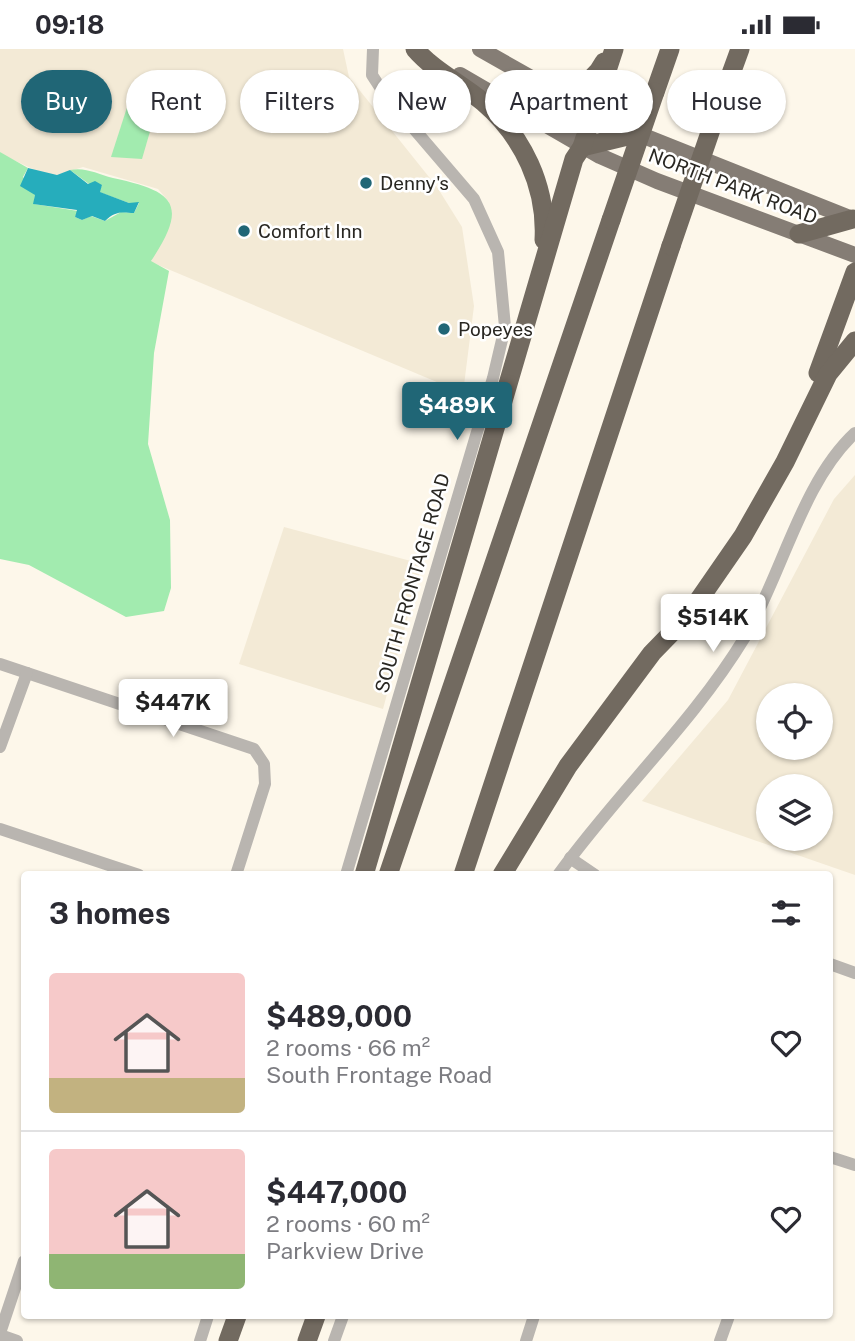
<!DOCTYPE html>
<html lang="en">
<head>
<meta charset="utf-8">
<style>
	:root { --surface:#fff; --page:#f2f2f3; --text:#2b2b33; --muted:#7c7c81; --line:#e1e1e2; --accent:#206676 }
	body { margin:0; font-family:"Public Sans",sans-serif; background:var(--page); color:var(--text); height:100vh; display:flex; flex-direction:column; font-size:26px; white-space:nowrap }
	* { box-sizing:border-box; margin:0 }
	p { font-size:23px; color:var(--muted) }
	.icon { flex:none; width:38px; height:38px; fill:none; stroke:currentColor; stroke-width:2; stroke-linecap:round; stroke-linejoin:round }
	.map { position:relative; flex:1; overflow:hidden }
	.drawer { position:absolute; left:21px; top:822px; width:812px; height:448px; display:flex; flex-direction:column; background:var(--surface); border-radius:7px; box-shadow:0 2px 5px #0004 }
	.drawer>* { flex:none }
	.hud { position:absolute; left:21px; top:21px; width:814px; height:63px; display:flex; gap:14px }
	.buttons { position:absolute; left:756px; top:634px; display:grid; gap:14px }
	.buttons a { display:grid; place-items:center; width:77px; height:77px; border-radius:50%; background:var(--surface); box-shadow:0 2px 5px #0004; font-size:35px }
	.price { position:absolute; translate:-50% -60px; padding:0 16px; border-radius:7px; background:#fff; color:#222; font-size:23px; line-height:46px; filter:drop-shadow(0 2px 4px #0008) }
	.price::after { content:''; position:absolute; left:50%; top:42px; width:21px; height:16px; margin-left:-10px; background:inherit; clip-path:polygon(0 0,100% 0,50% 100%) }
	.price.active { background:var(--accent); color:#fff }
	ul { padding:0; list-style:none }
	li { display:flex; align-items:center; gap:21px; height:175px; padding:0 28px }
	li+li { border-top:2px solid var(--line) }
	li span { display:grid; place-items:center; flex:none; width:196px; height:140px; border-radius:7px; color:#555 }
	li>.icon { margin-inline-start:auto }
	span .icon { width:84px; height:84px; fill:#fffc; stroke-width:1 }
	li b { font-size:30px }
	h2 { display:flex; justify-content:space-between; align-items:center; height:84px; padding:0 28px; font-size:30px }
	.chip { padding:0 24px; border-radius:32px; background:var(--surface); box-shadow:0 2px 5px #0004; font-size:24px; line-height:63px }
	.chip.active { background:var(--accent); color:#fff }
	.status { display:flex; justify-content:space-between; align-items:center; height:49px; padding:0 35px; background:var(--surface); direction:ltr }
	.status svg { height:19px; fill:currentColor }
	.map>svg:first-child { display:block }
	.built { fill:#f3ead6; fill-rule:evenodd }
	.green { fill:#a2ebaf }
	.water { fill:#26adbc }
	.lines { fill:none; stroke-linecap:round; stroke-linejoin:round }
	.minor { stroke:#b9b5b0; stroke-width:12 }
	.major { stroke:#857d75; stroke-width:16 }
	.highway { stroke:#726a60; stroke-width:19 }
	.highway-bridge { stroke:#726a60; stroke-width:19 }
	.poi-dot { fill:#206676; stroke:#fff; stroke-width:2.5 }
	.labels { text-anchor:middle; stroke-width:5; stroke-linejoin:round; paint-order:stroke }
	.poi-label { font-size:19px; fill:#292722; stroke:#fff; text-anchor:start }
	.street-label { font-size:19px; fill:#292722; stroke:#fff }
</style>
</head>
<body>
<div class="status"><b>09:18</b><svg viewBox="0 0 49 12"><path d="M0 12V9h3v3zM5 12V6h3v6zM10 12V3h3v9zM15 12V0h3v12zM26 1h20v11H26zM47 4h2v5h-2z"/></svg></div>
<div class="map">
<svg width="855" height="1292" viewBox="0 0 855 1292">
	<rect width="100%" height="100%" fill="#fdf7ea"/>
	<!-- built -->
	<g class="built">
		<path d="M0,0H343L349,28L437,138L462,178L474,257L463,344L151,213L169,153L158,140L83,118L57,126L39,123L3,106L0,103Z"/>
		<path d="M855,426V826L642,752L728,651L834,450ZM768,646H821V698H768ZM768,737H821V789H768Z"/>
		<path d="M284,478L422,515L383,660L239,615Z"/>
	</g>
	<!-- green -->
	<g class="green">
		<path d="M131,46L158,55L142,110L111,108Z"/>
		<path d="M0,103L28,119L23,128L35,146L34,155L78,162L75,168L82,171L91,167L105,172L121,163L134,164L139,154H129L99,143L102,136L89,135L70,121C86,118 97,125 113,129C173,142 190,154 151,212L169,222L154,304L148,395L170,471L171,539L164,562L126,568L29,516L0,510Z"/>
	</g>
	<!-- water -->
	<path class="water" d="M28,119L57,126L70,121L88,135L95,132L102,136L100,143L129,154L139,153L134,164C121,163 115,162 105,172L92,167L82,171L75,168L77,161L33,155L35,146L20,137Z"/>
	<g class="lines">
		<!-- minor -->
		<g class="minor">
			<path d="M0,615L254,700L264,715L265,735L236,826"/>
			<path d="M0,698L27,624"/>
			<path d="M0,780L139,826"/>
			<path d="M570,809L595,826"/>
			<path d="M346,826L493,329L505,278L498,203L474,150L385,46L372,26L373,0"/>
			<path d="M558,826C616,745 693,674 745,588C782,525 802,433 855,384"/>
			<path d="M830,915L855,924"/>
			<path d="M830,1108L855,1116"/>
			<path d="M0,1284L24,1212"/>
			<path d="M0,1286L17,1292"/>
			<path d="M200,1292L208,1267"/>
			<path d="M334,1292L343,1267"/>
			<path d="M526,1292L534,1267"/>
			<path d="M720,1292L729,1267"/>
		</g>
		<!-- major -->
		<g class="major">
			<path d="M480,0L611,74L855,171"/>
			<path d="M460,26L600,107L657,132L855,206"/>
		</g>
		<!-- highway -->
		<g class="highway">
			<path d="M415,0C434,22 460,34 483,53C523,87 547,138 544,191"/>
			<path d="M530,31C561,36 587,46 604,13"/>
			<path d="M655,43L670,0"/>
			<path d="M716,66L740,0"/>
			<path d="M582,98L636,85"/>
			<path d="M799,185L853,170"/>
			<path d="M818,324L855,223"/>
			<path d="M364,826L574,110L582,98L614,0"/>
			<path d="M388,826L611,171"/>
			<path d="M463,826L671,197"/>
			<path d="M502,826L568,717L652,604L687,568L743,487L785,413L828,325L855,292"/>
			<path d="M228,1292L237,1267"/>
			<path d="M307,1292L316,1267"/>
		</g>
		<!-- highway-bridge -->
		<g class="highway-bridge">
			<path d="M611,171L655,43"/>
			<path d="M671,197L716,66"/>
		</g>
	</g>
	<!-- markers -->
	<g class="poi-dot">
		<circle cx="366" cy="134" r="7"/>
		<circle cx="244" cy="182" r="7"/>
		<circle cx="444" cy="280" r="7"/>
	</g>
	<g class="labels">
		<!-- poi labels -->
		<g class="poi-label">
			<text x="380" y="141">Denny's</text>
			<text x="258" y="189">Comfort Inn</text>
			<text x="458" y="287">Popeyes</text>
		</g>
		<!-- street labels -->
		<g class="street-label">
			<text transform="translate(733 137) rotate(21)" y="7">NORTH PARK ROAD</text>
			<text transform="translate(412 534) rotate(-74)" y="7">SOUTH FRONTAGE ROAD</text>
		</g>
	</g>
</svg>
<div class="buttons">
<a><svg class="icon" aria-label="locate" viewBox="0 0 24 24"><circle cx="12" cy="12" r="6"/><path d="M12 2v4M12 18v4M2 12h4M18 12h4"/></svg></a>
<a><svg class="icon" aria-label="layers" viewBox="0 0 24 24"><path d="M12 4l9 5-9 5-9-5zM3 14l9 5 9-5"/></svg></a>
</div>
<b class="price active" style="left:457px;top:393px">$489K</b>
<b class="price" style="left:713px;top:605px">$514K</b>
<b class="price" style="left:173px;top:690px">$447K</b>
<div class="hud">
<a class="chip active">Buy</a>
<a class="chip">Rent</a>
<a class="chip">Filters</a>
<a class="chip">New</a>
<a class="chip">Apartment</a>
<a class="chip">House</a>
</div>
<section class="drawer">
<h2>3 homes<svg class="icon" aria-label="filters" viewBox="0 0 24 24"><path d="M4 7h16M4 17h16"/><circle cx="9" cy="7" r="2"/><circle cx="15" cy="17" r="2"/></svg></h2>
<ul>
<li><span style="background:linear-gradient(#f6c9c9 75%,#c2b280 0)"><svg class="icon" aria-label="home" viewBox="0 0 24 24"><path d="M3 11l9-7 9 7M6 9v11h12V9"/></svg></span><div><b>$489,000</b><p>2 rooms · 66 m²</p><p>South Frontage Road</p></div><svg class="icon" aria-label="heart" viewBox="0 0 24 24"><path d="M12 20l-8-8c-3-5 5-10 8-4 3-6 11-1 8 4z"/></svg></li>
<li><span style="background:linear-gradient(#f6c9c9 75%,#8fb573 0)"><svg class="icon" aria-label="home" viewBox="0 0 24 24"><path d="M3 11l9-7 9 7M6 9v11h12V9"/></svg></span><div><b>$447,000</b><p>2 rooms · 60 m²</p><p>Parkview Drive</p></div><svg class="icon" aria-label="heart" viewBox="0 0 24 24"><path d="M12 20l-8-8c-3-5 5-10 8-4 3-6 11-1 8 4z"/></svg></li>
</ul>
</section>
</div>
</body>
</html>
